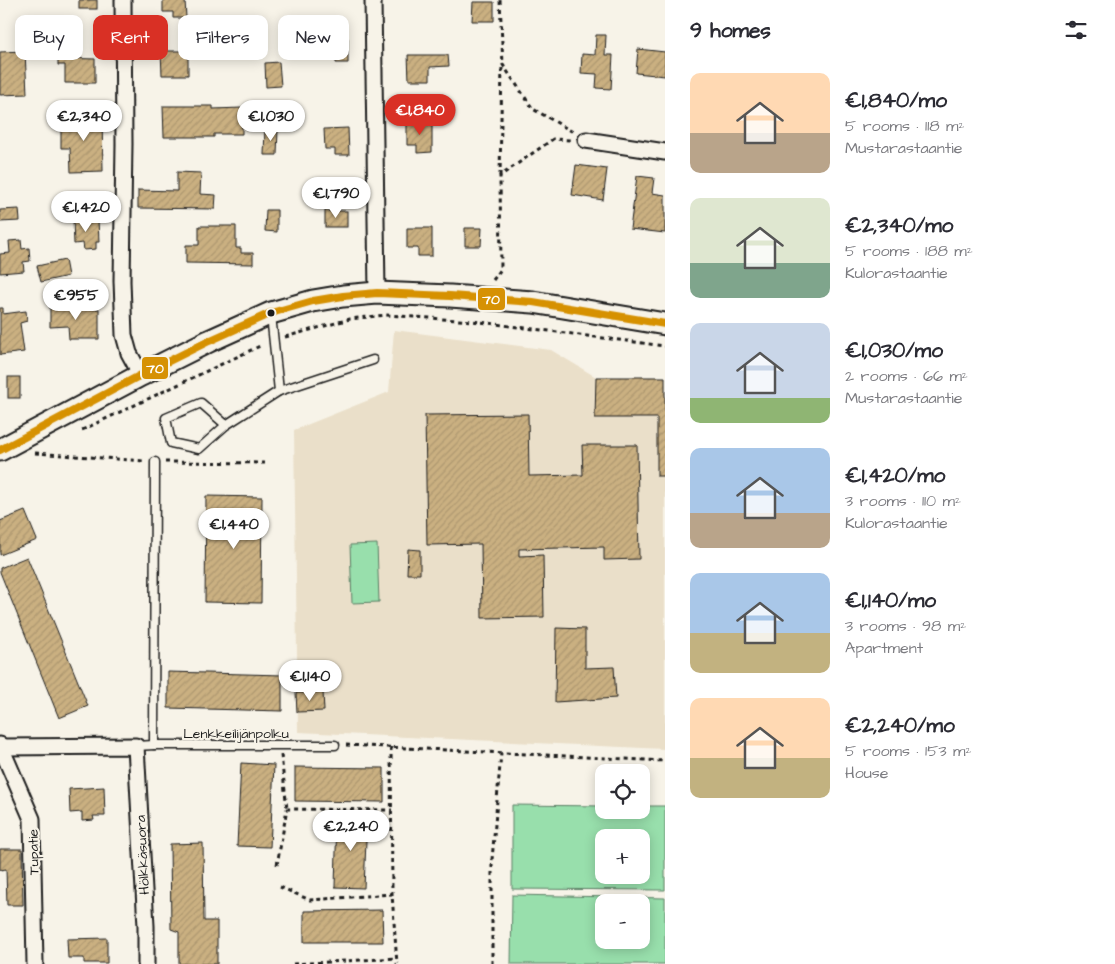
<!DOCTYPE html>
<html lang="en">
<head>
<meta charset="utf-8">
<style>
	:root { --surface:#fff; --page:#f7f7f7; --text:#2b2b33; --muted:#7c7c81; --accent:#d93025 }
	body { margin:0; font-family:"Architects Daughter",sans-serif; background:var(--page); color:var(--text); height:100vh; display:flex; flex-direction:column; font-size:19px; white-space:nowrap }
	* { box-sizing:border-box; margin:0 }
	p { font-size:16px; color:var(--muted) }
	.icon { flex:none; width:28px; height:28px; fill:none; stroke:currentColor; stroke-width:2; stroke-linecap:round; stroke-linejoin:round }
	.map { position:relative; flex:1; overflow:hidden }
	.drawer { display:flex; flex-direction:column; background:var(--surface); width:450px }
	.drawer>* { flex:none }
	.guide { position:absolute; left:15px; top:15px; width:475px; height:45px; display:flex; gap:10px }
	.tools { position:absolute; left:595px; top:764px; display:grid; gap:10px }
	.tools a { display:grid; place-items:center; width:55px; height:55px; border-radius:10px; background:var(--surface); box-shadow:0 2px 12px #0003; font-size:25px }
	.price { position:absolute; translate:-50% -42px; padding:0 11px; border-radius:18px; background:#fff; color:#222; font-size:16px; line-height:32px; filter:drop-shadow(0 1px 2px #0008) }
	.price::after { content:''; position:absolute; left:50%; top:30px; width:15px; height:11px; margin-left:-8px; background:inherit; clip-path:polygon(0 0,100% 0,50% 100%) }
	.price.on { background:var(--accent); color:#fff }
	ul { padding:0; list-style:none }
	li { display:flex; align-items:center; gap:15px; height:125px; padding:0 25px }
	li span { display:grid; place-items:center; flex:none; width:140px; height:100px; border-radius:10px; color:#555 }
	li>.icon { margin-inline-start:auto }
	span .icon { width:60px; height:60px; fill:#fffc; stroke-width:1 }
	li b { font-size:21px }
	h2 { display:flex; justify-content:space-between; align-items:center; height:60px; padding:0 25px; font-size:21px }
	.pill { padding:0 18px; border-radius:10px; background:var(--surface); box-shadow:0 2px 12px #0003; font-size:18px; line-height:45px }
	.pill.on { background:var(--accent); color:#fff }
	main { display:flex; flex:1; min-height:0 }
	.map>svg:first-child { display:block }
	.built { fill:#eadfc9 }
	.green { fill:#98dfac; stroke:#5a7e64; fill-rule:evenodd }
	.building { fill:url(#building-hatch); stroke:#1c1c1c }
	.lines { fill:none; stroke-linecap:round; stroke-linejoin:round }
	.lane-casing { stroke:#1c1c1c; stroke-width:11 }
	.street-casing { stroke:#1c1c1c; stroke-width:19 }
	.secondary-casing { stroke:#1c1c1c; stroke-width:25 }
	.path { stroke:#1c1c1c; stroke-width:3; stroke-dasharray:4 4; stroke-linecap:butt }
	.lane { stroke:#f7f3e8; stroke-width:8 }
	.street { stroke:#f7f3e8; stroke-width:15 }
	.secondary { stroke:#f7f3e8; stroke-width:21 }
	.bus-1-casing { stroke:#f7f3e8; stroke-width:11 }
	.bus-1 { stroke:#d69104; stroke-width:8 }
	.bus-dot { fill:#1c1c1c; stroke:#f7f3e8; stroke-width:2 }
	.labels { text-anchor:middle; stroke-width:4.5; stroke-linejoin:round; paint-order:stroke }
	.street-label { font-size:14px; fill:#1c1c1c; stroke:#f7f3e8 }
	.line-badge { stroke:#f7f3e8; stroke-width:2 }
	.badge-label { font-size:14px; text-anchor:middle; font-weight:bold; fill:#fff }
</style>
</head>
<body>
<main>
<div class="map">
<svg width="665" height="964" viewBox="0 0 665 964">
	<defs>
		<pattern id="building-hatch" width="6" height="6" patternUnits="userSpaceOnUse" patternTransform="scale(1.25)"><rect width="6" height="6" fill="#cab081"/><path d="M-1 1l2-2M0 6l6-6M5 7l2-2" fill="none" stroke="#ad976f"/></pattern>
	</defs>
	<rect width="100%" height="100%" fill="#f7f3e8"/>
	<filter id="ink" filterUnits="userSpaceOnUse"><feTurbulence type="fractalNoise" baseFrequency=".02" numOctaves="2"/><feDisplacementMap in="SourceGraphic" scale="10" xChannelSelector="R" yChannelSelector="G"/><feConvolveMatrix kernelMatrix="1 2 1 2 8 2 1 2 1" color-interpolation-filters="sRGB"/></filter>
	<g filter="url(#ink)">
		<!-- built -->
		<path class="built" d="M394,330L551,350L596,377V418H657V475L665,476V749L298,732L294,430L389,392Z"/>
		<!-- green -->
		<g class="green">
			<path d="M377,544L379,602L352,603L350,545Z"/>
			<path d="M512,805L604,806V810H641V806H665V890L512,889ZM604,838H641V875H604Z"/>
			<path d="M512,895L665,898V964H511ZM641,902V940H604V902Z"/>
		</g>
		<!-- building -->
		<g class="building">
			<rect x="79" y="0" width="18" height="9"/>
			<path d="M163,0H185L186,18H173V12H163Z"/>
			<path d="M473,2H494V21H472Z"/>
			<path d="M596,35H606L605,55H613L611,89L596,88L597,74L581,73L582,54L595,55Z"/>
			<path d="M348,38V63H336V59H318V39Z"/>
			<path d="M638,49L665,52V76L636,73Z"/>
			<path d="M25,51L27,94L0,95V52Z"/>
			<path d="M161,51H188V75H162Z"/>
			<path d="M408,55H448L449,66L430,67V80H409Z"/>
			<path d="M58,58L95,59V83H65V65H58Z"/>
			<path d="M279,62L281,86L266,87L265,63Z"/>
			<path d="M163,106H213V109L242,108V134H214V137H164Z"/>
			<path d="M102,116L103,171L71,172L70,148H61V117Z"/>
			<path d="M407,122H432V152L417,153V145H407Z"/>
			<path d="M265,128L278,129L277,155H264Z"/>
			<path d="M348,128L349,155H335V149H325L324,129Z"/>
			<path d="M576,165L607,169L603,200L572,195Z"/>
			<path d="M177,172L201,173L200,194L216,195L215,209L138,208V190L177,191Z"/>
			<path d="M637,176L654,178L652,193L665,195V233L630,229Z"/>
			<path d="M19,209L20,221L0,222V210Z"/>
			<path d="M266,210H277V232L265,231Z"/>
			<rect x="325" y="211" width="22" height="16"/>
			<path d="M98,219L99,242H96V249L84,250L83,243L74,244L73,220Z"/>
			<path d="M199,226H236V248H241V253H253V264L186,263V245H199Z"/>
			<path d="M407,228H432V256H418V248H407Z"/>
			<path d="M465,228H482L481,246H465Z"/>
			<path d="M21,240L22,249L29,248L30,261L23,262L24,271L0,273V254L10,253L9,241Z"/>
			<path d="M65,260L68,276L41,282L37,266Z"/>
			<path d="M50,305H70V309H99V339H69L68,326L50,327Z"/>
			<path d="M0,308H3V314L26,311L27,321L20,323L24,352L0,355Z"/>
			<rect x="8" y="377" width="12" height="21"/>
			<path d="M596,377H665V476H657V418H595Z"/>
			<path d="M528,414L529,476L583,475L582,445H637L639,559L604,560V547L519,549V556L543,555L544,617L482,618L481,544L427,545L425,415Z"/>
			<path d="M206,496L262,497L261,603L205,602Z"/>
			<path d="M25,511L37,540L0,555V521Z"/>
			<path d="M408,549L420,550V574H407Z"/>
			<path d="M27,557L88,706L59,718L0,572V568Z"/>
			<path d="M556,628L585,629V668L614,667L616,698L555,702Z"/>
			<path d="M168,672L282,675V711L168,708Z"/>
			<path d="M323,692L324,711L297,712L296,693Z"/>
			<path d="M241,763L274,765L270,847L237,846Z"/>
			<path d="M295,767L384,768V802L295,801Z"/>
			<path d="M104,787L105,816H93L94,820L82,821V812L70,813L69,789Z"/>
			<path d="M337,816L367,817L364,888L335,887Z"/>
			<path d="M203,843L204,921H217V964H179V932L171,929L170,844Z"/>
			<path d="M0,849H22L23,905H7L6,869L0,870Z"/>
			<path d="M382,910L383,942H304V911Z"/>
			<path d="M107,938V963H84V958H68L67,939Z"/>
		</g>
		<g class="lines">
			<defs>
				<g id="lane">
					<path d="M279,391L373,360"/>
					<path d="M226,425L201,403L166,418L171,443L199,449L226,425L279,391L271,315"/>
					<path d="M154,745L155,462"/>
					<path d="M136,746L154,745H335"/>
				</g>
				<g id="street">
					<path d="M123,0L124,144L122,281L124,335L129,353L141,375"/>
					<path d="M373,0L377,293"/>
					<path d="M586,140L665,152"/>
					<path d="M0,745L32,819L35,964"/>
					<path d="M1,747L136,746L146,926V964"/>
				</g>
				<path id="secondary" d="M0,450L141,375L209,341L271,313L313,301L343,296L377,293L450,296L533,302L665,324"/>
			</defs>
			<!-- lane casing -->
			<use href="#lane" class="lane-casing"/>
			<!-- street casing -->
			<use href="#street" class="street-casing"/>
			<!-- secondary casing -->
			<use href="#secondary" class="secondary-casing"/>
			<!-- path -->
			<g class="path">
				<path d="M500,0L503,65L533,109L573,132"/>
				<path d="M500,176L502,65"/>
				<path d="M493,280L501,269L500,176L553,139L571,140"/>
				<path d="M285,337L350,319L386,315L472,321L665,346"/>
				<path d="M82,430L262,345"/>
				<path d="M35,453L144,461"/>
				<path d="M165,462L266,463"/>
				<path d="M346,745L665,761"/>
				<path d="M391,747L392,894L397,964"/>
				<path d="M281,755L287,809"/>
				<path d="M277,865L287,809L392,810"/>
				<path d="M280,887L310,900L392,894"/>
				<path d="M293,964L397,958"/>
				<path d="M492,964V860L501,753"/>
			</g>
			<!-- lane -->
			<use href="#lane" class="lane"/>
			<!-- street -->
			<use href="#street" class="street"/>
			<!-- secondary -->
			<use href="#secondary" class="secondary"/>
			<defs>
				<path id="bus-1" d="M0,450L141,375L209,341L271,313L313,301L343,296L377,293L450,296L533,302L665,324"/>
			</defs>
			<!-- bus-1 casing -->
			<use href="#bus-1" class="bus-1-casing"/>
			<!-- bus-1 -->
			<use href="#bus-1" class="bus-1"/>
		</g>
	</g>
	<!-- markers -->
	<circle class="bus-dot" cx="271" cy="313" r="4.5"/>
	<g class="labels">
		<!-- street labels -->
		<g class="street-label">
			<text x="236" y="738">Lenkkeilijänpolku</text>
			<text transform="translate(33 852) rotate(-91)" y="5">Tupatie</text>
			<text transform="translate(142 855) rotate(-93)" y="5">Hölkkäsuora</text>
		</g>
	</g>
	<g class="line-badge">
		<rect x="477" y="287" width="29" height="24" rx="5" fill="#d69104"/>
		<rect x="141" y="356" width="28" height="24" rx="5" fill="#d69104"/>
	</g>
	<g class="badge-label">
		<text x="491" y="304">70</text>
		<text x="155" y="373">70</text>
	</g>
</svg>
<div class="tools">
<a><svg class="icon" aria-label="locate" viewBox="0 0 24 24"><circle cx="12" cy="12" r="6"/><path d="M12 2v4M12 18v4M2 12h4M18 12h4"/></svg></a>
<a>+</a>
<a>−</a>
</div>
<b class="price on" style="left:420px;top:136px">€1,840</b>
<b class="price" style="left:84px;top:142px">€2,340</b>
<b class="price" style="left:271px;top:142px">€1,030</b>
<b class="price" style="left:336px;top:219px">€1,790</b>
<b class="price" style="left:86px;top:233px">€1,420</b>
<b class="price" style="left:76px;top:321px">€955</b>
<b class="price" style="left:234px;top:550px">€1,440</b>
<b class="price" style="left:310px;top:702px">€1,140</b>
<b class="price" style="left:351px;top:852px">€2,240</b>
<div class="guide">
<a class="pill">Buy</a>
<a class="pill on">Rent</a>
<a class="pill">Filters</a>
<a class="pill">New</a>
</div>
</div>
<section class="drawer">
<h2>9 homes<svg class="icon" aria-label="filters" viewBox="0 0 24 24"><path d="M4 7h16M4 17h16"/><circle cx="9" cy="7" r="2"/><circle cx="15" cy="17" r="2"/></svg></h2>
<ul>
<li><span style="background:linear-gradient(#ffd9b3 60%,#b9a48a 0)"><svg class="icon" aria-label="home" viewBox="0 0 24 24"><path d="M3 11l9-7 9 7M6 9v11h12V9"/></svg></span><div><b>€1,840/mo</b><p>5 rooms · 118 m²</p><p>Mustarastaantie</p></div></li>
<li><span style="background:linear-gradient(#dfe7d0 65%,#7fa58c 0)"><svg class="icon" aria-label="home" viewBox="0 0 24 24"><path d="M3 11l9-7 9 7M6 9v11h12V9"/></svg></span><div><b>€2,340/mo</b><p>5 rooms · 188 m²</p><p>Kulorastaantie</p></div></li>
<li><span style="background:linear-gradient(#c9d6e8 75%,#8fb573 0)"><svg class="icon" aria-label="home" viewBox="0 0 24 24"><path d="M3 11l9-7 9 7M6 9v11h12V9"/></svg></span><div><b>€1,030/mo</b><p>2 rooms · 66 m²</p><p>Mustarastaantie</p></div></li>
<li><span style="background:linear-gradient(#a9c7e8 65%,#b9a48a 0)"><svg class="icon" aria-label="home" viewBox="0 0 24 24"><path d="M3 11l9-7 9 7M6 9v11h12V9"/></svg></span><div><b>€1,420/mo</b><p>3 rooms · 110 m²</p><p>Kulorastaantie</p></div></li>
<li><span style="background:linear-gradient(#a9c7e8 60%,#c2b280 0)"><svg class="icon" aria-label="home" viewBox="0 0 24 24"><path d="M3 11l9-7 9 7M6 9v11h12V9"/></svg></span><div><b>€1,140/mo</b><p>3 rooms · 98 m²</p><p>Apartment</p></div></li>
<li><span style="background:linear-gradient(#ffd9b3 60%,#c2b280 0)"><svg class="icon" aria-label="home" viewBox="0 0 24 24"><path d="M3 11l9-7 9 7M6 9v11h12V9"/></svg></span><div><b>€2,240/mo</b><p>5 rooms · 153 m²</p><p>House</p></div></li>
</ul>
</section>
</main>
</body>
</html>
